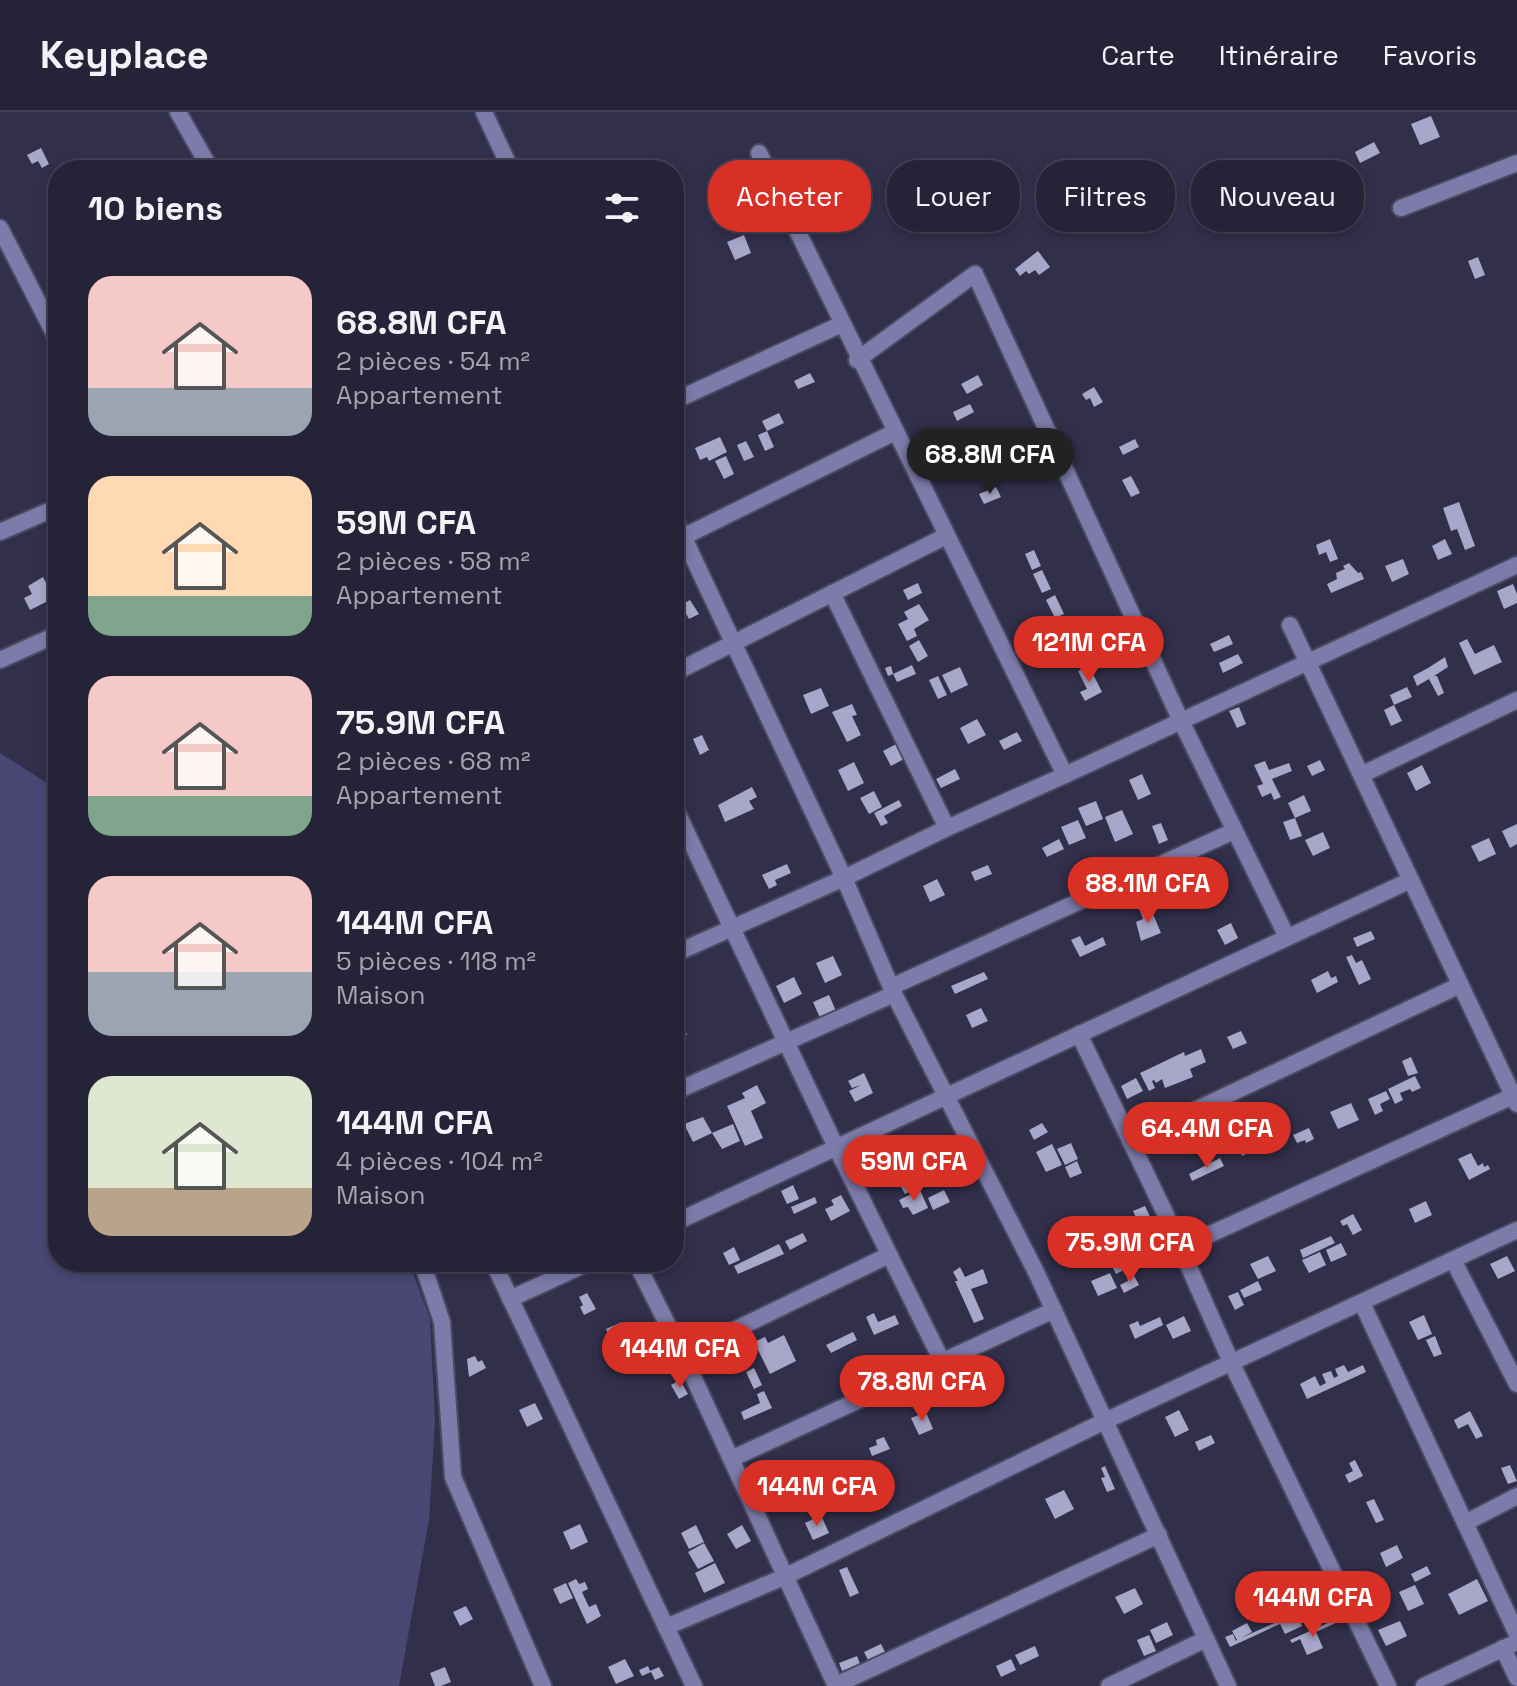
<!DOCTYPE html>
<html lang="fr">
<head>
<meta charset="utf-8">
<style>
	:root { --surface:#252338; --page:#312f43; --text:#f1f3f6; --muted:#a3a4ae; --line:#424053; --accent:#d93025 }
	body { margin:0; font-family:"Space Grotesk",sans-serif; background:var(--page); color:var(--text); height:100vh; display:flex; flex-direction:column; font-size:30px; white-space:nowrap }
	* { box-sizing:border-box; margin:0 }
	p { font-size:26px; color:var(--muted) }
	.icon { flex:none; width:44px; height:44px; fill:none; stroke:currentColor; stroke-width:2; stroke-linecap:round; stroke-linejoin:round }
	.map { position:relative; flex:1; overflow:hidden }
	.side { position:absolute; left:48px; top:48px; width:636px; height:1112px; display:flex; flex-direction:column; background:var(--surface); border-radius:32px; box-shadow:0 4px 12px #0003,0 0 0 2px var(--line) }
	.side>* { flex:none }
	.hud { position:absolute; left:708px; top:48px; width:688px; height:72px; display:flex; gap:16px }
	.price { position:absolute; translate:-50% -68px; padding:0 18px; border-radius:28px; background:var(--accent); color:#fff; font-size:26px; line-height:52px; filter:drop-shadow(0 2px 4px #0008) }
	.price::after { content:''; position:absolute; left:50%; top:48px; width:24px; height:18px; margin-left:-12px; background:inherit; clip-path:polygon(0 0,100% 0,50% 100%) }
	.price.active { background:#222; color:#fff }
	ul { padding:0; list-style:none }
	li { display:flex; align-items:center; gap:24px; height:200px; padding:0 40px }
	li span { display:grid; place-items:center; flex:none; width:224px; height:160px; border-radius:24px; color:#555 }
	li>.icon { margin-inline-start:auto }
	span .icon { width:96px; height:96px; fill:#fffc; stroke-width:1 }
	li b { font-size:34px }
	h2 { display:flex; justify-content:space-between; align-items:center; height:96px; padding:0 40px; font-size:34px }
	.tag { padding:0 28px; border-radius:32px; background:var(--surface); box-shadow:0 4px 12px #0003,0 0 0 2px var(--line); font-size:28px; line-height:72px }
	.tag.active { background:var(--accent); color:#fff }
	header { display:flex; align-items:center; gap:48px; box-sizing:border-box; height:112px; padding:0 40px; background:var(--surface); border-bottom:2px solid var(--line) }
	header strong { font-size:38px }
	nav { display:flex; gap:44px; margin-inline-start:auto; font-size:28px }
	.map>svg:first-child { display:block }
	.green { fill:#4a4774 }
	.building { fill:#a8a7c9 }
	.lines { fill:none; stroke-linecap:round; stroke-linejoin:round }
	.street-casing { stroke:#4c4a63; stroke-width:20 }
	.street { stroke:#7d7ba9; stroke-width:16 }
</style>
</head>
<body>
<header>
<strong>Keyplace</strong>
<nav><a>Carte</a><a>Itinéraire</a><a>Favoris</a></nav>
</header>
<div class="map">
<svg width="1517" height="1574" viewBox="0 0 1517 1574">
	<rect width="100%" height="100%" fill="#312f4a"/>
	<!-- green -->
	<path class="green" d="M0,641L58,678V1150H409L430,1207L435,1308L429,1408L399,1574H0Z"/>
	<!-- building -->
	<g class="building">
		<path d="M1431,4L1440,25L1420,33L1411,12Z"/>
		<path d="M1374,30L1380,41L1360,51L1355,40Z"/>
		<path d="M41,36L49,52L42,56L38,49L32,52L27,43Z"/>
		<path d="M1332,49L1337,58L1319,66L1315,56Z"/>
		<path d="M1257,89L1265,104L1249,112L1241,97Z"/>
		<path d="M744,123L751,141L735,148L727,130Z"/>
		<path d="M1038,139L1050,155L1039,163L1035,158L1029,162L1026,159L1020,164L1015,157Z"/>
		<path d="M1478,145L1485,163L1475,167L1468,149Z"/>
		<path d="M810,261L815,270L798,277L794,269Z"/>
		<path d="M978,263L983,273L967,282L961,272Z"/>
		<path d="M1094,275L1103,290L1094,295L1090,286L1086,288L1082,282Z"/>
		<path d="M970,292L974,300L957,309L953,300Z"/>
		<path d="M779,301L784,311L767,319L774,335L765,339L758,323L767,319L762,309Z"/>
		<path d="M720,325L727,340L709,349L707,345L700,348L695,336Z"/>
		<path d="M1135,327L1139,335L1123,343L1119,335Z"/>
		<path d="M746,329L754,345L744,349L737,333Z"/>
		<path d="M726,344L734,362L724,367L715,349Z"/>
		<path d="M1131,364L1140,381L1131,385L1122,368Z"/>
		<path d="M996,375L1001,385L984,392L979,382Z"/>
		<path d="M1459,390L1475,434L1465,438L1457,417L1451,419L1443,396Z"/>
		<path d="M1330,427L1338,447L1330,450L1326,440L1319,443L1316,433Z"/>
		<path d="M1445,427L1452,442L1438,448L1432,434Z"/>
		<path d="M1034,438L1041,454L1032,458L1025,442Z"/>
		<path d="M1403,447L1409,462L1392,470L1385,454Z"/>
		<path d="M1349,451L1358,461L1361,460L1364,467L1331,481L1327,472L1337,467L1336,461L1345,457L1343,454Z"/>
		<path d="M1042,458L1051,477L1042,481L1033,462Z"/>
		<path d="M43,465L54,486L30,498L24,486L32,482L28,474Z"/>
		<path d="M918,471L922,481L908,488L903,478Z"/>
		<path d="M1513,472L1517,482V491L1504,497L1497,479Z"/>
		<path d="M1055,483L1064,502L1055,506L1046,488Z"/>
		<path d="M690,488L699,502L689,507L681,493Z"/>
		<path d="M919,492L929,508L914,517L917,524L907,529L898,512L908,507L904,500Z"/>
		<path d="M1071,508L1075,517L1091,510L1094,517L1069,528L1062,512Z"/>
		<path d="M1229,523L1233,532L1214,540L1210,532Z"/>
		<path d="M1079,526L1085,539L1065,549L1059,535Z"/>
		<path d="M1467,527L1475,542L1494,533L1502,550L1474,563L1459,531Z"/>
		<path d="M919,528L928,544L918,550L909,534Z"/>
		<path d="M1238,542L1243,551L1223,561L1219,551Z"/>
		<path d="M1445,545L1448,555L1434,564H1437L1444,581L1438,584L1429,567L1417,574L1413,564L1428,556Z"/>
		<path d="M912,553L916,562L897,570L893,562L888,564L885,556L891,554L893,562Z"/>
		<path d="M1089,554L1102,580L1085,589L1080,580L1087,577L1078,559Z"/>
		<path d="M960,555L968,573L951,581L942,563Z"/>
		<path d="M938,564L947,583L938,587L929,568Z"/>
		<path d="M1407,575L1412,585L1394,593L1402,609L1391,614L1384,598L1394,593L1390,583Z"/>
		<path d="M821,576L829,594L811,602L803,583Z"/>
		<path d="M852,592L857,603L852,604L861,623L847,630L832,600Z"/>
		<path d="M1239,595L1246,612L1237,616L1229,599Z"/>
		<path d="M977,607L986,623L968,632L960,616Z"/>
		<path d="M1017,620L1022,629L1004,638L999,629Z"/>
		<path d="M702,623L709,638L700,643L693,627Z"/>
		<path d="M898,631L906,646L891,654L883,639Z"/>
		<path d="M1320,648L1325,658L1312,664L1307,654Z"/>
		<path d="M1265,649L1269,658L1289,651L1292,659L1272,667L1281,685L1274,688L1271,681L1262,685L1257,674L1263,672L1254,653Z"/>
		<path d="M854,650L864,671L848,679L838,658Z"/>
		<path d="M1422,653L1431,671L1416,679L1407,661Z"/>
		<path d="M955,657L960,667L941,676L936,667Z"/>
		<path d="M1142,662L1151,682L1138,688L1129,668Z"/>
		<path d="M752,675L757,685L749,689L754,697L725,710L718,693Z"/>
		<path d="M874,679L882,695L869,702L860,686Z"/>
		<path d="M1304,683L1311,699L1295,706L1288,691Z"/>
		<path d="M899,688L902,694L884,704L888,711L881,714L874,701Z"/>
		<path d="M1096,689L1103,707L1086,714L1078,696Z"/>
		<path d="M1122,698L1133,722L1115,730L1105,705Z"/>
		<path d="M1295,706L1302,724L1290,728L1283,710Z"/>
		<path d="M1078,708L1086,726L1069,733L1061,715Z"/>
		<path d="M1161,711L1168,728L1159,732L1152,714Z"/>
		<path d="M1517,712V732L1510,736L1502,719Z"/>
		<path d="M1323,720L1330,736L1313,744L1305,728Z"/>
		<path d="M1489,726L1496,742L1479,750L1471,734Z"/>
		<path d="M1059,727L1064,737L1047,745L1042,736Z"/>
		<path d="M787,752L791,761L775,768L777,773L769,777L762,763Z"/>
		<path d="M988,753L992,762L975,769L971,760Z"/>
		<path d="M937,767L945,783L930,790L923,774Z"/>
		<path d="M1150,795L1161,821L1141,829L1136,810L1143,807L1140,799Z"/>
		<path d="M1231,811L1238,826L1225,833L1217,818Z"/>
		<path d="M1371,819L1375,827L1357,835L1353,826Z"/>
		<path d="M1080,824L1085,834L1103,825L1106,833L1080,845L1071,828Z"/>
		<path d="M1352,843L1356,851L1362,848L1371,867L1359,873L1346,845Z"/>
		<path d="M833,844L842,863L825,871L816,851Z"/>
		<path d="M1328,859L1331,866L1336,864L1338,870L1317,881L1311,868Z"/>
		<path d="M984,860L988,867L955,882L951,874Z"/>
		<path d="M794,865L802,882L784,891L776,874Z"/>
		<path d="M829,883L836,899L820,906L813,890Z"/>
		<path d="M981,896L988,909L972,916L966,903Z"/>
		<path d="M682,910L687,923L674,928V913Z"/>
		<path d="M1241,919L1247,931L1233,937L1227,925Z"/>
		<path d="M1201,937L1206,950L1190,957L1193,965L1165,976L1162,967L1156,971L1154,968L1152,969L1155,976L1149,979L1140,961L1184,940L1185,944Z"/>
		<path d="M1411,945L1418,961L1408,964L1402,949Z"/>
		<path d="M864,961L873,981L855,990L849,979L861,973L852,976L848,969Z"/>
		<path d="M1415,964L1421,976L1412,980L1410,977L1400,981L1403,988L1395,992L1388,977Z"/>
		<path d="M1136,966L1143,979L1127,987L1121,974Z"/>
		<path d="M757,973L766,991L751,999L763,1026L745,1034L727,994L745,986L742,981Z"/>
		<path d="M1386,979L1390,987L1380,992L1383,999L1375,1003L1368,987Z"/>
		<path d="M1351,991L1359,1008L1338,1017L1330,1000Z"/>
		<path d="M703,1005L712,1021L693,1030L684,1012Z"/>
		<path d="M1042,1011L1048,1020L1034,1028L1029,1018Z"/>
		<path d="M733,1012L740,1029L722,1037L712,1021Z"/>
		<path d="M1309,1016L1314,1027L1306,1031L1305,1028L1297,1031L1293,1023Z"/>
		<path d="M1263,1028L1265,1034L1242,1044L1237,1032L1243,1029L1246,1035Z"/>
		<path d="M1071,1031L1078,1047L1065,1053L1057,1037Z"/>
		<path d="M1052,1032L1062,1053L1046,1060L1036,1040Z"/>
		<path d="M1471,1041L1478,1054L1483,1051L1484,1055L1488,1053L1490,1057L1469,1068L1458,1047Z"/>
		<path d="M903,1043L909,1054L891,1063L887,1056L896,1051L895,1048Z"/>
		<path d="M1220,1046L1224,1054L1192,1069L1189,1062Z"/>
		<path d="M1077,1049L1082,1061L1070,1066L1065,1055Z"/>
		<path d="M910,1059L918,1075L905,1082L900,1073L908,1069L904,1062Z"/>
		<path d="M793,1073L799,1087L787,1092L781,1079Z"/>
		<path d="M920,1078L928,1096L913,1103L908,1095L903,1096L899,1088Z"/>
		<path d="M944,1078L950,1090L933,1098L928,1086Z"/>
		<path d="M841,1083L850,1099L831,1109L825,1097L834,1093L831,1088Z"/>
		<path d="M815,1085L817,1091L794,1102L791,1095Z"/>
		<path d="M1426,1089L1432,1103L1415,1111L1409,1097Z"/>
		<path d="M1145,1094L1154,1113L1142,1119L1133,1099Z"/>
		<path d="M1353,1102L1362,1118L1353,1123L1347,1112L1343,1114L1340,1109Z"/>
		<path d="M803,1121L807,1129L790,1138L785,1129Z"/>
		<path d="M1331,1124L1335,1131L1303,1146L1300,1138Z"/>
		<path d="M1341,1131L1347,1143L1331,1150L1326,1138Z"/>
		<path d="M779,1132L784,1142L738,1162L734,1154Z"/>
		<path d="M734,1135L740,1148L729,1153L723,1141Z"/>
		<path d="M1320,1140L1326,1153L1309,1161L1302,1148Z"/>
		<path d="M1116,1142L1118,1148L1123,1146L1128,1156L1116,1162L1108,1146Z"/>
		<path d="M1268,1144L1276,1159L1258,1167L1250,1152Z"/>
		<path d="M1507,1144L1515,1159L1498,1167L1490,1152Z"/>
		<path d="M960,1155L965,1165L983,1157L988,1171L971,1177L984,1207L974,1211L955,1169H958L953,1160Z"/>
		<path d="M1110,1161L1117,1176L1098,1184L1091,1169Z"/>
		<path d="M1133,1162L1139,1173L1124,1181L1120,1173L1128,1169L1127,1165Z"/>
		<path d="M1258,1169L1262,1178L1244,1186L1240,1178Z"/>
		<path d="M1238,1180L1244,1193L1235,1198L1228,1184Z"/>
		<path d="M587,1181L596,1197L584,1203L580,1195L583,1193L579,1185Z"/>
		<path d="M874,1201L878,1210L895,1203L899,1212L874,1223L866,1205Z"/>
		<path d="M1424,1203L1432,1222L1418,1228L1409,1210Z"/>
		<path d="M1184,1204L1191,1219L1173,1227L1166,1213Z"/>
		<path d="M1160,1205L1163,1213L1135,1227L1129,1213L1138,1209L1140,1214Z"/>
		<path d="M622,1210L627,1219L611,1227L606,1217Z"/>
		<path d="M853,1220L857,1228L831,1241L826,1233Z"/>
		<path d="M784,1223L796,1249L770,1262L754,1230L765,1225L768,1231Z"/>
		<path d="M1435,1224L1442,1242L1434,1245L1426,1228Z"/>
		<path d="M475,1244L478,1250L482,1248L486,1256L469,1265L467,1247Z"/>
		<path d="M1344,1253L1348,1260L1363,1253L1366,1260L1307,1287L1300,1272L1315,1264L1320,1274L1326,1271L1322,1262L1331,1259L1334,1266L1338,1264L1335,1257Z"/>
		<path d="M754,1256L762,1273L754,1277L746,1260Z"/>
		<path d="M680,1268L688,1282L679,1287L671,1273Z"/>
		<path d="M764,1279L772,1296L744,1308L741,1300L760,1291L757,1282Z"/>
		<path d="M535,1291L543,1307L527,1315L519,1298Z"/>
		<path d="M1179,1298L1189,1318L1175,1325L1165,1305Z"/>
		<path d="M1470,1299L1483,1324L1476,1327L1468,1312L1458,1317L1454,1308Z"/>
		<path d="M926,1300L933,1317L919,1323L911,1306Z"/>
		<path d="M1211,1323L1215,1331L1199,1339L1195,1330Z"/>
		<path d="M884,1325L890,1337L872,1344L869,1336L877,1333L876,1328Z"/>
		<path d="M1355,1348L1363,1364L1349,1371L1345,1363L1353,1359L1349,1351Z"/>
		<path d="M1510,1353L1517,1369L1508,1372L1501,1356Z"/>
		<path d="M1105,1354L1115,1377L1107,1380L1101,1366L1105,1365L1101,1356Z"/>
		<path d="M820,1355L827,1371L811,1378L804,1362Z"/>
		<path d="M801,1360L804,1368L788,1376L784,1368Z"/>
		<path d="M1064,1378L1074,1397L1055,1407L1045,1387Z"/>
		<path d="M1374,1387L1384,1408L1376,1411L1366,1390Z"/>
		<path d="M821,1403L829,1421L813,1428L805,1411Z"/>
		<path d="M580,1412L588,1430L571,1438L563,1420Z"/>
		<path d="M696,1413L704,1430L689,1437L681,1421Z"/>
		<path d="M742,1413L751,1429L736,1437L727,1422Z"/>
		<path d="M704,1431L714,1449L698,1457L688,1440Z"/>
		<path d="M1397,1433L1403,1446L1386,1455L1380,1441Z"/>
		<path d="M715,1451L725,1471L704,1481L695,1461Z"/>
		<path d="M1427,1454L1431,1462L1415,1470L1411,1462Z"/>
		<path d="M847,1455L859,1481L850,1485L839,1458Z"/>
		<path d="M576,1467L579,1472L585,1470L588,1477L582,1480L589,1495L596,1492L601,1504L587,1512L568,1471Z"/>
		<path d="M1477,1467L1488,1489L1459,1503L1448,1482Z"/>
		<path d="M566,1471L573,1486L560,1492L553,1477Z"/>
		<path d="M1415,1473L1424,1492L1408,1499L1399,1480Z"/>
		<path d="M1135,1476L1143,1492L1124,1502L1115,1485Z"/>
		<path d="M1328,1487L1330,1490L1298,1504L1302,1514L1285,1522L1280,1512L1230,1535L1225,1525L1233,1522L1236,1529L1237,1528L1232,1519L1247,1511L1252,1520L1241,1526Z"/>
		<path d="M466,1494L473,1507L460,1514L453,1500Z"/>
		<path d="M1339,1506L1340,1509L1316,1520L1323,1536L1307,1543L1300,1527L1292,1531L1290,1528Z"/>
		<path d="M1400,1509L1407,1524L1386,1534L1378,1518Z"/>
		<path d="M1167,1510L1173,1523L1156,1531L1150,1518Z"/>
		<path d="M1149,1523L1156,1539L1144,1544L1137,1528Z"/>
		<path d="M881,1532L885,1540L868,1548L864,1540Z"/>
		<path d="M1035,1534L1039,1544L1020,1553L1015,1543Z"/>
		<path d="M857,1544L860,1552L842,1559L839,1551Z"/>
		<path d="M625,1547L634,1564L616,1572L608,1555Z"/>
		<path d="M1011,1547L1016,1558L1001,1565L996,1554Z"/>
		<path d="M648,1554L650,1559L659,1555L664,1564L655,1568L651,1560L642,1564L639,1558Z"/>
		<path d="M445,1555L451,1570L441,1574H435L430,1561Z"/>
	</g>
	<g class="lines">
		<defs>
			<g id="street">
				<path d="M178,0L211,58"/>
				<path d="M484,0L511,58"/>
				<path d="M759,41L1065,663"/>
				<path d="M1401,96L1517,51"/>
				<path d="M0,116L58,229"/>
				<path d="M857,248L975,162L1181,609L1287,825"/>
				<path d="M674,289L842,212"/>
				<path d="M674,405L844,766L894,882L1036,1160L1228,1574"/>
				<path d="M0,420L58,395"/>
				<path d="M683,425L895,320"/>
				<path d="M832,481L947,716"/>
				<path d="M1290,513L1517,992"/>
				<path d="M0,548L58,522"/>
				<path d="M674,561L946,424"/>
				<path d="M1361,663L1517,588"/>
				<path d="M674,694L836,1035L942,1249"/>
				<path d="M674,842L844,766L947,716L1065,663L1517,453"/>
				<path d="M891,875L1234,719"/>
				<path d="M1079,922L1165,1101L1231,1250L1388,1574"/>
				<path d="M674,980L894,882"/>
				<path d="M1130,1029L1460,873"/>
				<path d="M674,1111L1411,768"/>
				<path d="M1180,1136L1513,984"/>
				<path d="M1453,1148L1517,1272"/>
				<path d="M422,1150L442,1210L453,1365L543,1574"/>
				<path d="M493,1150L694,1574"/>
				<path d="M636,1150L683,1243L836,1574"/>
				<path d="M510,1187L590,1150"/>
				<path d="M1362,1191L1517,1522"/>
				<path d="M683,1243L889,1143"/>
				<path d="M731,1347L1054,1198"/>
				<path d="M1465,1411L1517,1384"/>
				<path d="M666,1515L784,1465L1105,1309L1517,1118"/>
				<path d="M1503,1536L1517,1566"/>
				<path d="M836,1573L1159,1423"/>
				<path d="M1109,1574L1206,1527"/>
				<path d="M1424,1574L1517,1530"/>
			</g>
		</defs>
		<!-- street casing -->
		<use href="#street" class="street-casing"/>
		<!-- street -->
		<use href="#street" class="street"/>
	</g>
</svg>
<b class="price active" style="left:990px;top:384px">68.8M CFA</b>
<b class="price" style="left:1089px;top:572px">121M CFA</b>
<b class="price" style="left:1148px;top:813px">88.1M CFA</b>
<b class="price" style="left:1207px;top:1058px">64.4M CFA</b>
<b class="price" style="left:914px;top:1091px">59M CFA</b>
<b class="price" style="left:1130px;top:1172px">75.9M CFA</b>
<b class="price" style="left:680px;top:1278px">144M CFA</b>
<b class="price" style="left:922px;top:1311px">78.8M CFA</b>
<b class="price" style="left:817px;top:1416px">144M CFA</b>
<b class="price" style="left:1313px;top:1527px">144M CFA</b>
<div class="hud">
<a class="tag active">Acheter</a>
<a class="tag">Louer</a>
<a class="tag">Filtres</a>
<a class="tag">Nouveau</a>
</div>
<section class="side">
<h2>10 biens<svg class="icon" aria-label="filters" viewBox="0 0 24 24"><path d="M4 7h16M4 17h16"/><circle cx="9" cy="7" r="2"/><circle cx="15" cy="17" r="2"/></svg></h2>
<ul>
<li><span style="background:linear-gradient(#f6c9c9 70%,#9aa5b1 0)"><svg class="icon" aria-label="home" viewBox="0 0 24 24"><path d="M3 11l9-7 9 7M6 9v11h12V9"/></svg></span><div><b>68.8M CFA</b><p>2 pièces · 54 m²</p><p>Appartement</p></div></li>
<li><span style="background:linear-gradient(#ffd9b3 75%,#7fa58c 0)"><svg class="icon" aria-label="home" viewBox="0 0 24 24"><path d="M3 11l9-7 9 7M6 9v11h12V9"/></svg></span><div><b>59M CFA</b><p>2 pièces · 58 m²</p><p>Appartement</p></div></li>
<li><span style="background:linear-gradient(#f6c9c9 75%,#7fa58c 0)"><svg class="icon" aria-label="home" viewBox="0 0 24 24"><path d="M3 11l9-7 9 7M6 9v11h12V9"/></svg></span><div><b>75.9M CFA</b><p>2 pièces · 68 m²</p><p>Appartement</p></div></li>
<li><span style="background:linear-gradient(#f6c9c9 60%,#9aa5b1 0)"><svg class="icon" aria-label="home" viewBox="0 0 24 24"><path d="M3 11l9-7 9 7M6 9v11h12V9"/></svg></span><div><b>144M CFA</b><p>5 pièces · 118 m²</p><p>Maison</p></div></li>
<li><span style="background:linear-gradient(#dfe7d0 70%,#b9a48a 0)"><svg class="icon" aria-label="home" viewBox="0 0 24 24"><path d="M3 11l9-7 9 7M6 9v11h12V9"/></svg></span><div><b>144M CFA</b><p>4 pièces · 104 m²</p><p>Maison</p></div></li>
</ul>
</section>
</div>
</body>
</html>
